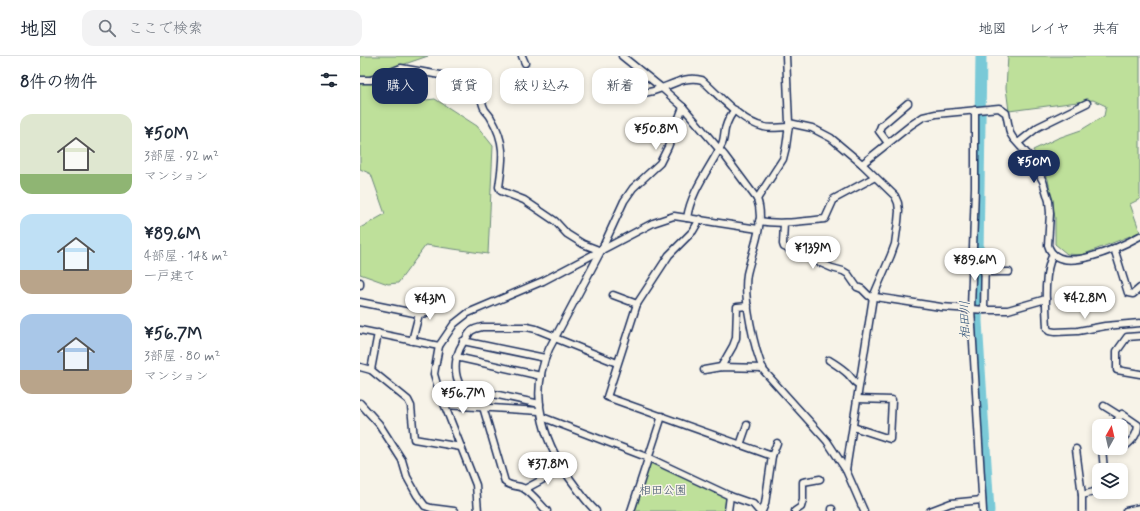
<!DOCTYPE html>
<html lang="ja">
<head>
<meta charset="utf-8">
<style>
	:root { --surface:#fff; --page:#f2f2f3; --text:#1f2937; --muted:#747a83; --line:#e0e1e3; --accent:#1b2f5e }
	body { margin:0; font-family:Mynerve,"Klee One",sans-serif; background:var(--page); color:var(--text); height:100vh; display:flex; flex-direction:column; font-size:15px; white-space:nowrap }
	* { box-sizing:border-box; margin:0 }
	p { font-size:13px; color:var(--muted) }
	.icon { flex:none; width:22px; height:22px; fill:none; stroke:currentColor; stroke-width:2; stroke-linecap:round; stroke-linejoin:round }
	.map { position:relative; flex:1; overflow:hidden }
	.drawer { display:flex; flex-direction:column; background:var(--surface); width:360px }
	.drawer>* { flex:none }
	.guide { position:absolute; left:12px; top:12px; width:380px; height:36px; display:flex; gap:8px }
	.needle { width:26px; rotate:8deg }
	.controls { position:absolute; left:732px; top:363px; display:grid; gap:8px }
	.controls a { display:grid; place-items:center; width:36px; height:36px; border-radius:8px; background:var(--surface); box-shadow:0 2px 6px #0003; font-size:20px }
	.price { position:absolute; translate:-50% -34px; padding:0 9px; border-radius:14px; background:#fff; color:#222; font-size:13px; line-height:26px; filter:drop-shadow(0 1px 2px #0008) }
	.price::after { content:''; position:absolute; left:50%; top:24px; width:12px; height:9px; margin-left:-6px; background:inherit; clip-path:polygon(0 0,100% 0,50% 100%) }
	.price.on { background:var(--accent); color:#fff }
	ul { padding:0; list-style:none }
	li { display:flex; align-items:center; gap:12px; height:100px; padding:0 20px }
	li span { display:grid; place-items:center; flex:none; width:112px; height:80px; border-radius:12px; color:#555 }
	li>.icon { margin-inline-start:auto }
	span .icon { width:48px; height:48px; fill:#fffc; stroke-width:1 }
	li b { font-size:17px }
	h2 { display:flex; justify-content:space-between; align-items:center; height:48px; padding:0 20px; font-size:17px }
	.chip { padding:0 14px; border-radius:12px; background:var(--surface); box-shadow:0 2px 6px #0003; font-size:14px; line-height:36px }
	.chip.on { background:var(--accent); color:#fff }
	header { display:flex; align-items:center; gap:24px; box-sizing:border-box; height:56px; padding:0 20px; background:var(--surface); border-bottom:1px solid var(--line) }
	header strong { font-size:19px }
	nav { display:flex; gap:22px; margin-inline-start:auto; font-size:14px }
	.search { width:280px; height:36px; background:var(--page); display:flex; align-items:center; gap:10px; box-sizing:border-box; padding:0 14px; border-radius:12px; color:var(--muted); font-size:15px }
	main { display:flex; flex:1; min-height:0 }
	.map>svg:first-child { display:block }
	.green { fill:#bee09a; stroke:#6c887c }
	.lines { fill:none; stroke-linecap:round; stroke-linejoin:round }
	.river { stroke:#7ac9d7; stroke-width:11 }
	.minor-casing { stroke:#1b2f5e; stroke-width:9 }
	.minor { stroke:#f7f3e8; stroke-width:6 }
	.labels { text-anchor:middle; stroke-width:3; stroke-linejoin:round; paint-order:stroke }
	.park-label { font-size:12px; fill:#3c526a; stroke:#f7f3e8 }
	.water-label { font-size:13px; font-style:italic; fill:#33567c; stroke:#f7f3e8 }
</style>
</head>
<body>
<header>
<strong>地図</strong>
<div class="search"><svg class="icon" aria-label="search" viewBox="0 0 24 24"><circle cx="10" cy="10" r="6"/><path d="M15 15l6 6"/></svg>ここで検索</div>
<nav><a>地図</a><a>レイヤ</a><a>共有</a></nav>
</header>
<main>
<section class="drawer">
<h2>8件の物件<svg class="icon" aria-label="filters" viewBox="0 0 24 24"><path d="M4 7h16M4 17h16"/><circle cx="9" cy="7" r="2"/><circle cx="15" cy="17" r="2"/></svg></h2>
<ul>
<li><span style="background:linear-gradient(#dfe7d0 75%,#8fb573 0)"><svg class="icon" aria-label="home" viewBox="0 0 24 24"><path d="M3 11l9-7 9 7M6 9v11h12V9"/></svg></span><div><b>¥50M</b><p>3部屋 · 92 m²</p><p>マンション</p></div></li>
<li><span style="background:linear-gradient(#bfe0f5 70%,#b9a48a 0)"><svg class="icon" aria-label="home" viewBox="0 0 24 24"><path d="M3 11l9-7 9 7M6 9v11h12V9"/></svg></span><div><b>¥89.6M</b><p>4部屋 · 148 m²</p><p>一戸建て</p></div></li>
<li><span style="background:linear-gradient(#a9c7e8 70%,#b9a48a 0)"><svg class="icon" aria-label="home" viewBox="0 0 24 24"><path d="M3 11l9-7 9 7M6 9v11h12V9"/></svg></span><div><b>¥56.7M</b><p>3部屋 · 80 m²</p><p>マンション</p></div></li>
</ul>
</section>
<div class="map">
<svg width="780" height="455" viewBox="0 0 780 455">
	<rect width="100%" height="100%" fill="#f7f3e8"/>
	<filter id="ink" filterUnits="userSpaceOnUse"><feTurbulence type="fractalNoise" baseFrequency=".025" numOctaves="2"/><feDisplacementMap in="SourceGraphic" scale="8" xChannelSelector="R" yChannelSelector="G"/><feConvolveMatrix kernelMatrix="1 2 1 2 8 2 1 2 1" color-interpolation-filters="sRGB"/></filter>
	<g filter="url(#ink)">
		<!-- green -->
		<g class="green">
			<path d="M0,0H68L7,21L24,40L49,46L75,43L117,70L133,90L128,198L66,189L38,227L28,228L0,218V172L25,158L11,118L0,113Z"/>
			<path d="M648,0H780V143L770,148L780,176L722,199L707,198L695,188V162L688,123L673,94L698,82L721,74L744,60L746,50L733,44L649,55L646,32Z"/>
			<path d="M292,406L367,441L365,455H273L289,408Z"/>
		</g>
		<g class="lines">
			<!-- river -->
			<path class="river" d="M621,0L617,265L629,455"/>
			<defs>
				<g id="minor">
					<path d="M162,0L165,7"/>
					<path d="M426,0L429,67L452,72L471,82L502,108L535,140L538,147L539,155L538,166L535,188L531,199L513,241L486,414"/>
					<path d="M0,24H11L41,12L108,24C124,31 118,41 125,54C127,57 130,59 131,62C146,87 143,103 139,131L141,135L164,144L195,165L207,178L223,188L241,195"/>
					<path d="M248,27C257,30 268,37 277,37C301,39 320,17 342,24C359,39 381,66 404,71C411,73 420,71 428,71"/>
					<path d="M323,51L365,100L397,143C406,166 392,195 387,218C383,241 394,294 404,315L467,385L486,414L504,455"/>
					<path d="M615,54V131L611,253L623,455"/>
					<path d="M528,87L519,75L521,70L548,47"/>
					<path d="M658,87L678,71L727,47"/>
					<path d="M502,108L551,69L563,61L576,58L639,52L646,57L650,77L653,82L670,101L683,125L689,145L690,157L688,189C697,222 762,190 780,180"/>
					<path d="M397,143L423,103L426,91L429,69"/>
					<path d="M327,162C331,135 350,112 362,88C364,84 364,78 365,73C367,66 370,59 375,54"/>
					<path d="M399,165C421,169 443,165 465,163L474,143L515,121"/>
					<path d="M424,167L423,188L424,191L472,212L483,215L488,218L497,231L502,233L509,240L581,251L626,254H648L686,243"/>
					<path d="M754,192L768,237L773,238L780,232"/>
					<path d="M693,198C683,218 686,250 687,272L689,275L695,276L718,275L745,270L780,267"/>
					<path d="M624,216H649"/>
					<path d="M0,229V226"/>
					<path d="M253,239L277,248L247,341L412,400L405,448L402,455"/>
					<path d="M0,246L59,258"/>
					<path d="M277,248L309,199L333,175L340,163"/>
					<path d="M624,254L625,198"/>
					<path d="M0,274L79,290"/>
					<path d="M780,280L767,281L757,295V314L780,318"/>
					<path d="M195,282L257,307"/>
					<path d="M52,285L59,258L67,257L71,250L74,240"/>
					<path d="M103,285L185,302"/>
					<path d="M96,301L181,320"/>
					<path d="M469,304C475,308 482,312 488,318C492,322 493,326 499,329"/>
					<path d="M0,311L11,314L48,344L51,350L54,383L101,391"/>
					<path d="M361,311L373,290L376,282L377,251L388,250"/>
					<path d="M11,314L18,277"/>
					<path d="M344,314L361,311L403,312"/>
					<path d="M0,347L19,368L42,404L47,421L57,439L65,450L71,452L94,455"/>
					<path d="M180,348L101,331C91,314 96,295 107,281C109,278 110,275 113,274C116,272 119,272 122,271H167L176,273L196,281"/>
					<path d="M85,349L180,355"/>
					<path d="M744,350L760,360"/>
					<path d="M123,351L145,426C151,431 157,429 163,432C172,437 180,448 187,455"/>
					<path d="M182,361L289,402L370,440L393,448L399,455"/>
					<path d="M753,370L762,358L778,369C778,378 771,386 764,391L761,389"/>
					<path d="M493,371L530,383L532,344L497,343"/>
					<path d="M380,389L387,369"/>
					<path d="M742,392L744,414"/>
					<path d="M716,393L722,439"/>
					<path d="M412,400L417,387"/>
					<path d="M165,433L202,413"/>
					<path d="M118,455L116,429L79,335L74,318L79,290L94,268L108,257L183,225L293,167L314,160L398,173"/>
					<path d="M236,455C228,448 222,439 216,431C185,391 167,342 189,293L241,195L264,145L273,132L300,107L308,91L323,51L303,33L262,0"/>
					<path d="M271,455L302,360"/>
					<path d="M368,455L370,440"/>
					<path d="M435,455L441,451L443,444V426L460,423"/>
					<path d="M472,455V453"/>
					<path d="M570,455L591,447L622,444"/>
					<path d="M722,455V439L734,436L739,431"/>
					<path d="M766,455L780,452"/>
				</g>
			</defs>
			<!-- minor casing -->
			<use href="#minor" class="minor-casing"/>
			<!-- minor -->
			<use href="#minor" class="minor"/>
		</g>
	</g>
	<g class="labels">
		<!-- park labels -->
		<g class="park-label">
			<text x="303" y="438">相田公園</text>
		</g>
		<!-- water labels -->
		<g class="water-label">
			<text transform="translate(604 264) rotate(-91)" y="5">相田川</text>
		</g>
	</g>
</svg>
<div class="controls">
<a><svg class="needle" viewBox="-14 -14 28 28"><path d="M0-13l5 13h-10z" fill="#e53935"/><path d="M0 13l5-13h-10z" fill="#747a83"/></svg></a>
<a><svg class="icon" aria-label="layers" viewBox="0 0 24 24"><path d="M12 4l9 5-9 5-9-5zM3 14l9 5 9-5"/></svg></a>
</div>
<b class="price" style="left:296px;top:95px">¥50.8M</b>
<b class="price on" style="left:674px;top:128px">¥50M</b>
<b class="price" style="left:453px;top:214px">¥139M</b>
<b class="price" style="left:615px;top:226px">¥89.6M</b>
<b class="price" style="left:725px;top:264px">¥42.8M</b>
<b class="price" style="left:70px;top:265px">¥43M</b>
<b class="price" style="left:103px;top:359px">¥56.7M</b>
<b class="price" style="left:188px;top:430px">¥37.8M</b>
<div class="guide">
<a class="chip on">購入</a>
<a class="chip">賃貸</a>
<a class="chip">絞り込み</a>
<a class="chip">新着</a>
</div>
</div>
</main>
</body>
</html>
